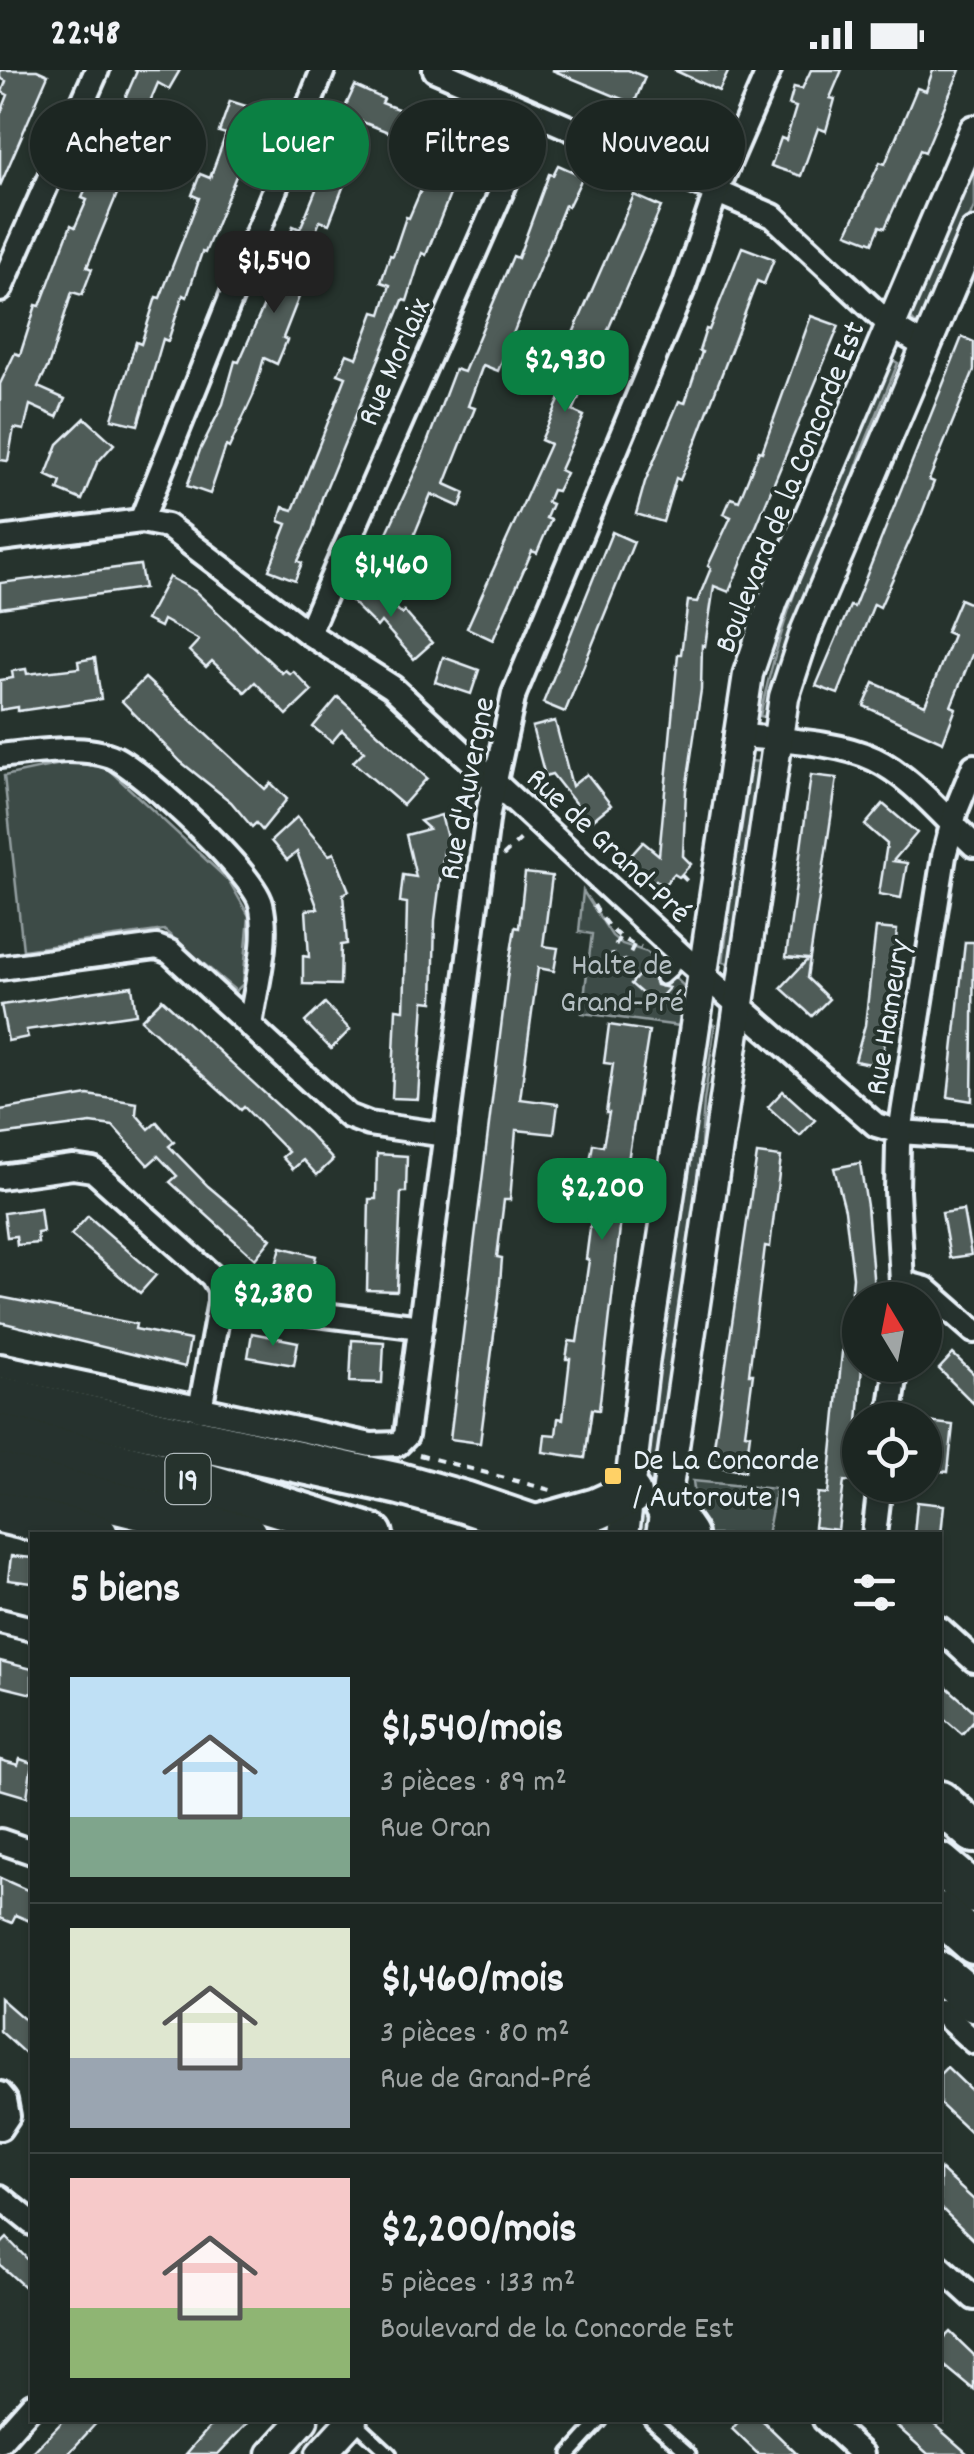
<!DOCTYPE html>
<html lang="fr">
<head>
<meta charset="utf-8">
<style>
	:root { --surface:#1c2622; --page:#252e2a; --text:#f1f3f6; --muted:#a0a5a5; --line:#3a4340; --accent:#0b8043 }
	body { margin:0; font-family:Dekko,sans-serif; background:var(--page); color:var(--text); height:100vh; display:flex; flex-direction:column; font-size:38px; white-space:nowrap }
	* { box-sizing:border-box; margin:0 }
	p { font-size:32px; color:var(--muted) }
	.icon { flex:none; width:55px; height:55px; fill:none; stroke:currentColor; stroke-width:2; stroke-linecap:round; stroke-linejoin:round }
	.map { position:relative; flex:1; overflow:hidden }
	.drawer { position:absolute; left:30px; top:1462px; width:912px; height:890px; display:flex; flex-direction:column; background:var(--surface); border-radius:0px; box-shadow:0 2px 8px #0004,0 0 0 2px var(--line) }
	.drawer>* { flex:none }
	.guide { position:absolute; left:30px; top:30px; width:915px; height:90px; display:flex; gap:20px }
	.needle { width:65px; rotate:350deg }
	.fabs { position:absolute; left:842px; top:1212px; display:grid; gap:20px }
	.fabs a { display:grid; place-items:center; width:100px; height:100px; border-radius:50%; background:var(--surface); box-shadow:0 2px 8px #0004,0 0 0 2px var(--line); font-size:50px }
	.price { position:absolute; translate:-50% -85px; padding:0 22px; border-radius:20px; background:var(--accent); color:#fff; font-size:32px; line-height:65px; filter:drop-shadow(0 2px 5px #0008) }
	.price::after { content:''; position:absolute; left:50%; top:60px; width:30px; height:22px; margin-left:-15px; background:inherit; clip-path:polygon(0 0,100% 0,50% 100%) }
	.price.selected { background:#222; color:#fff }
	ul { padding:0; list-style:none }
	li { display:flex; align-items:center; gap:30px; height:250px; padding:0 40px }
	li+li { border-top:2px solid var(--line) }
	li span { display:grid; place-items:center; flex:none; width:280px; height:200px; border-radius:0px; color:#555 }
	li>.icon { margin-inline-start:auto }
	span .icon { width:120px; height:120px; fill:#fffc; stroke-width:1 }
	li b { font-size:42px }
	h2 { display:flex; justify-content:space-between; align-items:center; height:120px; padding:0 40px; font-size:42px }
	.pill { padding:0 35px; border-radius:45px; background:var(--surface); box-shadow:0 2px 8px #0004,0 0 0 2px var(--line); font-size:35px; line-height:90px }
	.pill.selected { background:var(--accent); color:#fff }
	.status { display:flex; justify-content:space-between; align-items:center; height:70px; padding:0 50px; background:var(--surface); direction:ltr }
	.status svg { height:28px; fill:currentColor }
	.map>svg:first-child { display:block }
	.green { fill:#3e4b47; stroke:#939ea0; stroke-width:2.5 }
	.building { fill:#505c59; stroke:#e8f1f8; stroke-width:2.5 }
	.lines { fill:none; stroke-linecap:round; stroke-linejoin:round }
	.service-casing { stroke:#e8f1f8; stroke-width:19 }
	.minor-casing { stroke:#e8f1f8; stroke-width:30 }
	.tertiary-casing { stroke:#e8f1f8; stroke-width:35 }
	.motorway-casing { stroke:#e8f1f8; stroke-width:48 }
	.path { stroke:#e8f1f8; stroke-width:4; stroke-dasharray:8 8; stroke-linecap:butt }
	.service { stroke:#26332d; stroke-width:11 }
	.minor { stroke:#26332d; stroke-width:22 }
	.tertiary { stroke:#26332d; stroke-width:28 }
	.motorway { stroke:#26332d; stroke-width:40 }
	.poi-dot { fill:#ffd166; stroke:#26332d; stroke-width:4 }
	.labels { text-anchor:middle; stroke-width:8; stroke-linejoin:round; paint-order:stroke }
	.shield { fill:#26332d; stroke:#aeb8bb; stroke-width:2.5 }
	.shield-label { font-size:30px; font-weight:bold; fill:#e8f1f8 }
	.street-label { font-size:32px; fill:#e8f1f8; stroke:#26332d }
	.park-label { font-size:32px; fill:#b5bfc3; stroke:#26332d }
	.poi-label { font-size:32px; fill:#e8f1f8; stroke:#26332d; text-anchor:start }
</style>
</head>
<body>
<div class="status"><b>22:48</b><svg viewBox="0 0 49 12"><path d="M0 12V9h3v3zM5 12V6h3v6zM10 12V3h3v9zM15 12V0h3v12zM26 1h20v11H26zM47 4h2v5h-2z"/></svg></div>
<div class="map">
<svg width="974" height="2384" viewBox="0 0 974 2384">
	<rect width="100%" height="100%" fill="#26332d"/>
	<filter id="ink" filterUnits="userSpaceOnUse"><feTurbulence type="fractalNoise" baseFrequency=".01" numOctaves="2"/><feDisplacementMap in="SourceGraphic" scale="20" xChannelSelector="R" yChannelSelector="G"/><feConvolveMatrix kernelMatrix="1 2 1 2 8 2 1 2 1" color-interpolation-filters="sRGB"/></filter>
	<g filter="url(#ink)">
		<!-- green -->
		<g class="green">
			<path d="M974,83V137L929,244L923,252L915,253L908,245Z"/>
			<path d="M889,288L898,293L863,378L770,648L760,646C786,522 840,405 889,288Z"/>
			<path d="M748,691L762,692L734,894L723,892Z"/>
			<path d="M70,692L107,698L229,811L249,846L243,914L236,921L164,860L23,880L4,706Z"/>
			<path d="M583,821L612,866L622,874L647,882L685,917L680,956L582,943L592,864L579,862Z"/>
			<path d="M706,953L715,955L704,1032L697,1136L648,1465H639L650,1383L657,1289Z"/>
			<path d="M693,1411L776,1419L767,1465H700Z"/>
		</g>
		<!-- building -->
		<g class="building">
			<path d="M0,0H37L48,5L0,116V45L8,25L2,22L6,11L0,8Z"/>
			<path d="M134,0H180L169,19L158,13L137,62L151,68L138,101L128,97L87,197L92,199L82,225L72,222L49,294L38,317L65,329L57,347L30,335L24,360L14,358L8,391L0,390V314L15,283L20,285L36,235L40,236L71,155L75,157L87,130L82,128L137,1Z"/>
			<path d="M552,0H628L645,7L634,34Z"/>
			<path d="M674,0H729L719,21Z"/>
			<path d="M811,0H842L830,28L835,29L826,61L818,58L801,106L771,96L781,68L786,70L796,37L789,35L794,17L802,19Z"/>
			<path d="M933,0H960L925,82L920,80L885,158L880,156L873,173L847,163L880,92L885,94L917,18L926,21Z"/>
			<path d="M355,16L384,29L382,33L474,68L465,92L342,44Z"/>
			<path d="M230,31L259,40L248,76L205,183L202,182L187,227L183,225L168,271L163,269L138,355L112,349L136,272L141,274L156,227L160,228L199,128L192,125L200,104L210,108L226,64L219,62Z"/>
			<path d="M673,31L706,41L698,66L665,56Z"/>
			<path d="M337,68L364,79L352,109L347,107L329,154L320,151L298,206L306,209L283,268L287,270L277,294L264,288L253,326L229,378L226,376L210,424L187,416L200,380L223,334L235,291L239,292L265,233L293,156L300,159Z"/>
			<path d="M558,95L583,106L568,137L565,135L498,301L483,295L468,336L475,338L445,414L465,423L460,437L431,424L404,490L379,480L421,389L455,299L464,302L513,186L518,188L549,104L553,105Z"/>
			<path d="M427,106L453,117L426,185L422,183L407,231L403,230L322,428L312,462L298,491L302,493L295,510L269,500L287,454L279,451L283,437L293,440L346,307L338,304L347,284L357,288L374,242L381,244L390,215L381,212L390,185L393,186L406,147L409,148Z"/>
			<path d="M634,125L661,137L573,341L584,346L560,400L566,403L557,421L552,420L547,432L552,434L546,448L551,450L537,483L532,481L493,570L467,558L550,374L541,370L562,324L553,320L571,279L567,277Z"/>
			<path d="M742,177L774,189L764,214L757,211L696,372L680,410L676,408L663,452L636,444L645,412L679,331L685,333L702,282L699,281L706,259L709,260Z"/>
			<path d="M811,246L839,256L729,522L714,516L705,576L702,575L701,620L686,720L683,786L691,794L679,807L674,804L663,816L656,810L653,814L627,790L643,772L659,785L678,584H681L688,531L697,532L711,498L708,496L731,447L724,444L731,428L739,431L759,381L762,382Z"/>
			<path d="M962,267L974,272V300L929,410L934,412L922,443L880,537L874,534L838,624L816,616L850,536L854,537Z"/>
			<path d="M85,348L114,374L97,393L82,430L58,420L61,412L46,405L58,374Z"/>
			<path d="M612,462L634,472L565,642L543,633Z"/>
			<path d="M140,495L144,518L0,538V513Z"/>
			<path d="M169,507L195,521L282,603L285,600L290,604L293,601L312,621L287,645L255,612L245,622L212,591L206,597L189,581L199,570L163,550L160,557L146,550Z"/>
			<path d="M368,512L402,544L404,541L432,573L414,589L381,552L377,557L350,530Z"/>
			<path d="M960,529L974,535V580L951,636L956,638L943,672L864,636L874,613L925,635L953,565L946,562Z"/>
			<path d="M443,587L479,600L471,624L435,612Z"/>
			<path d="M95,588L101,629L18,641V637L0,640V610L13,608L12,601L26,599L27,604L79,598L78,591Z"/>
			<path d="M145,608L265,719L271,713L287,729L262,760L256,753L252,757L231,732L181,692L122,631Z"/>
			<path d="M338,627L427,708L403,735L353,692L364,681L342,660L332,672L313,657Z"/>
			<path d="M555,651L572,716L587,704L611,735L590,752L552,704L545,706L532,657Z"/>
			<path d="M811,705L837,708L807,908L829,929L812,946L781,918L808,889L786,887Z"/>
			<path d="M883,734L917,763L893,791L907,793L901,828L879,824L887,774L865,755Z"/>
			<path d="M441,745L450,779L444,780L435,850L433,932L424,931L418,1029L392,1028L396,939L404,940L406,879L407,833L400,832L403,805L416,807L406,765L429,759L420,751Z"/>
			<path d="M297,747L329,785L334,783L349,821L343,824L347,874L341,875L340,915L303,914V886L309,887L306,840L318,839L297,782L287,790L271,771Z"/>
			<path d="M525,803L552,806L543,876L558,878L554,901L538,898L520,1029L558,1034L554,1064L516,1060L510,1130H504L497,1187L502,1188L499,1226L480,1373L450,1369L508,901L515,857L519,858Z"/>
			<path d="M876,858L897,860L892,910L895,911L881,996L855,991L865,955Z"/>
			<path d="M965,872H974L972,1031L948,1027Z"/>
			<path d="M646,897L654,904L656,915L669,918L654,934L631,914Z"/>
			<path d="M132,916L136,944L26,960L28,967L8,971L1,935Z"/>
			<path d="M162,929L308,1063L333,1090L317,1105L303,1090L293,1099L282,1087L288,1082L244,1037L241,1040L141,950Z"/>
			<path d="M325,933L350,960L331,979L305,952Z"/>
			<path d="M609,955L649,961L627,1097L599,1340L592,1339L585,1388L543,1382L545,1364L556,1365L558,1348L563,1349L570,1289H566L569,1271L577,1272L589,1190L586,1189L592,1143L582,1142L583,1128L595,1129L598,1092L590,1091L593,1074L603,1076L609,1043H606L613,994L604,993Z"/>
			<path d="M783,1021L815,1050L800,1066L768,1037Z"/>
			<path d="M88,1025L137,1033L136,1044L149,1059L157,1052L174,1072L169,1076L208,1116L271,1169L255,1189L170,1112L177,1106L158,1086L148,1095L113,1056L91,1053L0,1065V1040Z"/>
			<path d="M377,1084L407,1086L406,1122H401L397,1221L367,1220L369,1129H376Z"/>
			<path d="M757,1084L781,1087L770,1177L765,1176L749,1304H753L745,1363L750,1364L745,1401L711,1396Z"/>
			<path d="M860,1093L867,1136L875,1230H851L853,1207L845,1140L834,1098Z"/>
			<path d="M40,1138L43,1162L37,1163L38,1173L17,1175L16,1166L7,1167L4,1143Z"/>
			<path d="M963,1140L971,1185L950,1188L942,1143Z"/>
			<path d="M88,1146L156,1205L140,1223L71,1165Z"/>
			<path d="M281,1177L316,1186L310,1211L274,1202Z"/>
			<path d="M0,1227L136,1254L135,1259L190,1270L185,1297L0,1252Z"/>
			<path d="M844,1262L860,1263L862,1295L854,1412L844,1411L838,1460L814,1457L818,1423L828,1424Z"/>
			<path d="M252,1263L298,1272L294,1295L248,1287Z"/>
			<path d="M352,1270L384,1272L382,1313L350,1312Z"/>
			<path d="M953,1284L974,1304V1334L939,1299Z"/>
			<path d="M928,1352L953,1355L948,1402L925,1399Z"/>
			<path d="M917,1432L944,1435L941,1465H914Z"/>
			<path d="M11,1486L32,1488V1513L8,1510Z"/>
			<path d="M0,1591L32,1599V1624L0,1616Z"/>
			<path d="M940,1611L974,1641V1650L962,1664L940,1645Z"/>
			<path d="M20,1689L32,1693L27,1727L0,1719V1690L18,1695Z"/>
			<path d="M0,1808L32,1822V1852L16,1845L12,1853L0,1848Z"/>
			<path d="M0,1928L32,1956V1990L0,1961Z"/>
			<path d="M947,1997L974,2023V2066L940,2034V2004Z"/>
			<path d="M940,2099L974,2130V2170L940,2137Z"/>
			<path d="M7,2168L32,2194V2224L0,2195V2175Z"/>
			<path d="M950,2262L974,2285V2320L940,2292V2272Z"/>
			<path d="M64,2350H99L68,2384H31Z"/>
			<path d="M216,2350H250L218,2384H186Z"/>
			<path d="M740,2350H762L797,2384H758L732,2359Z"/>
			<path d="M890,2350H929L968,2384H928Z"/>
		</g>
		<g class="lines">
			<defs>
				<g id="service">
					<path d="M662,908L672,899L679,883"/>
					<path d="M353,2350L390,2384"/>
					<path d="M651,2350L689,2384"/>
					<path d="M570,2384L601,2350"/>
				</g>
				<g id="minor">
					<path d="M435,0L773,146L891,256L926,277"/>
					<path d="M0,220L97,0"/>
					<path d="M141,451L323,0"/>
					<path d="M0,469L141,451L167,456L308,563L392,617L681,885L876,1055L900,1062L974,1067"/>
					<path d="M308,563L535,45"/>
					<path d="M736,665C777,670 837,671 874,689C912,707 943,747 974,775"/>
					<path d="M0,686C32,682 85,674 115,688C145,703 254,804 261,834C270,871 255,919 250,956"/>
					<path d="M0,898L157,877L170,882L348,1046L369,1054L446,1065"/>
					<path d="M0,1107L73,1097L93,1100L212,1206L220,1219V1232L200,1339"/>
					<path d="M903,1213L926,1219L974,1261"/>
					<path d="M903,1230L897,1121L898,1075L944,786L956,740L974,696"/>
					<path d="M220,1232L421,1257"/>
					<path d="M0,1296L371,1375L398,1374L406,1366L488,743L514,624L684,216L716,122L769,0"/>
					<path d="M889,1350L897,1295"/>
					<path d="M874,1465L880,1415"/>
					<path d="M0,1551L32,1559"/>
					<path d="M940,1559L974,1590"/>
					<path d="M0,1771L32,1782"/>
					<path d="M940,1941L974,1972"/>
					<path d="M0,2024L5,2030L8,2046L0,2058"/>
					<path d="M0,2127L32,2153"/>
					<path d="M940,2197L974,2228"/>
					<path d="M825,2350L862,2384"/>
					<path d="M0,2371L32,2335"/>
				</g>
				<g id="tertiary">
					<path d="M624,1465L645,1287L748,604L773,531L974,60"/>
					<path d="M661,1465L784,627L806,560L974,163"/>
					<path d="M272,2384L303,2350"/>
					<path d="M321,2384L352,2350"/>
				</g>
				<g id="motorway">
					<path d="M0,1327L400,1414L464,1432L561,1465"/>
					<path d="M0,1365L210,1415L372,1465"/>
					<path d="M0,1404L246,1465"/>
					<path d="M666,1436L686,1465"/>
					<path d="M0,1442L97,1465"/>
					<path d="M537,1456L597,1439L630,1424"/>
					<path d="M940,1732L974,1762"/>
					<path d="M940,1794L974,1823"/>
					<path d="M940,1843L974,1873"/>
					<path d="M940,1903L974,1931"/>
				</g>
			</defs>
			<!-- service casing -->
			<use href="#service" class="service-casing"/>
			<!-- minor casing -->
			<use href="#minor" class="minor-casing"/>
			<!-- tertiary casing -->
			<use href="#tertiary" class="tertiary-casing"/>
			<!-- motorway casing -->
			<use href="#motorway" class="motorway-casing"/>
			<!-- path -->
			<g class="path">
				<path d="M503,786L525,765"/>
				<path d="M681,805L692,816"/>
				<path d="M594,835C606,856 617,869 641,877"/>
				<path d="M619,868L612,882L615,893L626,891L634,875"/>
				<path d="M419,1385L554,1421"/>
			</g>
			<!-- service -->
			<use href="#service" class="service"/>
			<!-- minor -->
			<use href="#minor" class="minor"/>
			<!-- tertiary -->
			<use href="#tertiary" class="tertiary"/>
			<!-- motorway -->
			<use href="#motorway" class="motorway"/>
		</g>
	</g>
	<!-- markers -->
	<rect class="poi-dot" x="603" y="1396" width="20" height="20" rx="5"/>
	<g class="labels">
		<!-- shield labels -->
		<rect class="shield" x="165.5" y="1384" width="45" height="50" rx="8"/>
		<g class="shield-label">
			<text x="188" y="1419">19</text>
		</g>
		<!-- street labels -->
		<g class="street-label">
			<text transform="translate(392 291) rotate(-66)" y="11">Rue Morlaix</text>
			<text transform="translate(788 416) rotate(-68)" y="11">Boulevard de la Concorde Est</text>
			<text transform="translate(465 718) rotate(-79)" y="11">Rue d'Auvergne</text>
			<text transform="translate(610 774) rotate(43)" y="11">Rue de Grand-Pré</text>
			<text transform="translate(886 947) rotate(-81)" y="11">Rue Hameury</text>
		</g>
		<!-- park labels -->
		<g class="park-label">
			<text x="622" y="904">Halte de<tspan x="622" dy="37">Grand-Pré</tspan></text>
		</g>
		<!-- poi labels -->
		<g class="poi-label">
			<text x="633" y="1399">De La Concorde<tspan x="633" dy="37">/ Autoroute 19</tspan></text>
		</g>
	</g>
</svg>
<div class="fabs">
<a><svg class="needle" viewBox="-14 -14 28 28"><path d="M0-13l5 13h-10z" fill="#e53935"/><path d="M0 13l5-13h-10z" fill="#a0a5a5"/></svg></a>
<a><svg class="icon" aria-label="locate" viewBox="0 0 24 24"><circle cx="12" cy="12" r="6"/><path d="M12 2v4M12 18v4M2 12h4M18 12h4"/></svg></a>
</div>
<b class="price selected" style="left:274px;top:246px">$1,540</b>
<b class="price" style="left:565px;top:345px">$2,930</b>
<b class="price" style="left:391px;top:550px">$1,460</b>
<b class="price" style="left:602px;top:1173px">$2,200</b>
<b class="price" style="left:273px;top:1279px">$2,380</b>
<div class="guide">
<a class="pill">Acheter</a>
<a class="pill selected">Louer</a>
<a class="pill">Filtres</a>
<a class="pill">Nouveau</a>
</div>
<section class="drawer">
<h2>5 biens<svg class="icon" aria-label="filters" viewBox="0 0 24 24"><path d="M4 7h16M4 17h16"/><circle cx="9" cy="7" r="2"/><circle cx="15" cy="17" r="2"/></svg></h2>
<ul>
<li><span style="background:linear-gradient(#bfe0f5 70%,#7fa58c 0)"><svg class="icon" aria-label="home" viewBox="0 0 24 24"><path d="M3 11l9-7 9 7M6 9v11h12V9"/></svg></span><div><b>$1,540/mois</b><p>3 pièces · 89 m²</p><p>Rue Oran</p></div></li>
<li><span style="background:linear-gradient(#dfe7d0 65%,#9aa5b1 0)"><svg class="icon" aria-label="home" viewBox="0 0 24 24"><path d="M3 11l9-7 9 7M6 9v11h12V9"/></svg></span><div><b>$1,460/mois</b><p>3 pièces · 80 m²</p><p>Rue de Grand-Pré</p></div></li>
<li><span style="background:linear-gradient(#f6c9c9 65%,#8fb573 0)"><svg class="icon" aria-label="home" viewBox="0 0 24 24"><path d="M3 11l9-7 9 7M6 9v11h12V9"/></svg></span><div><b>$2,200/mois</b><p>5 pièces · 133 m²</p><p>Boulevard de la Concorde Est</p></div></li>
</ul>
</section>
</div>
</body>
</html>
